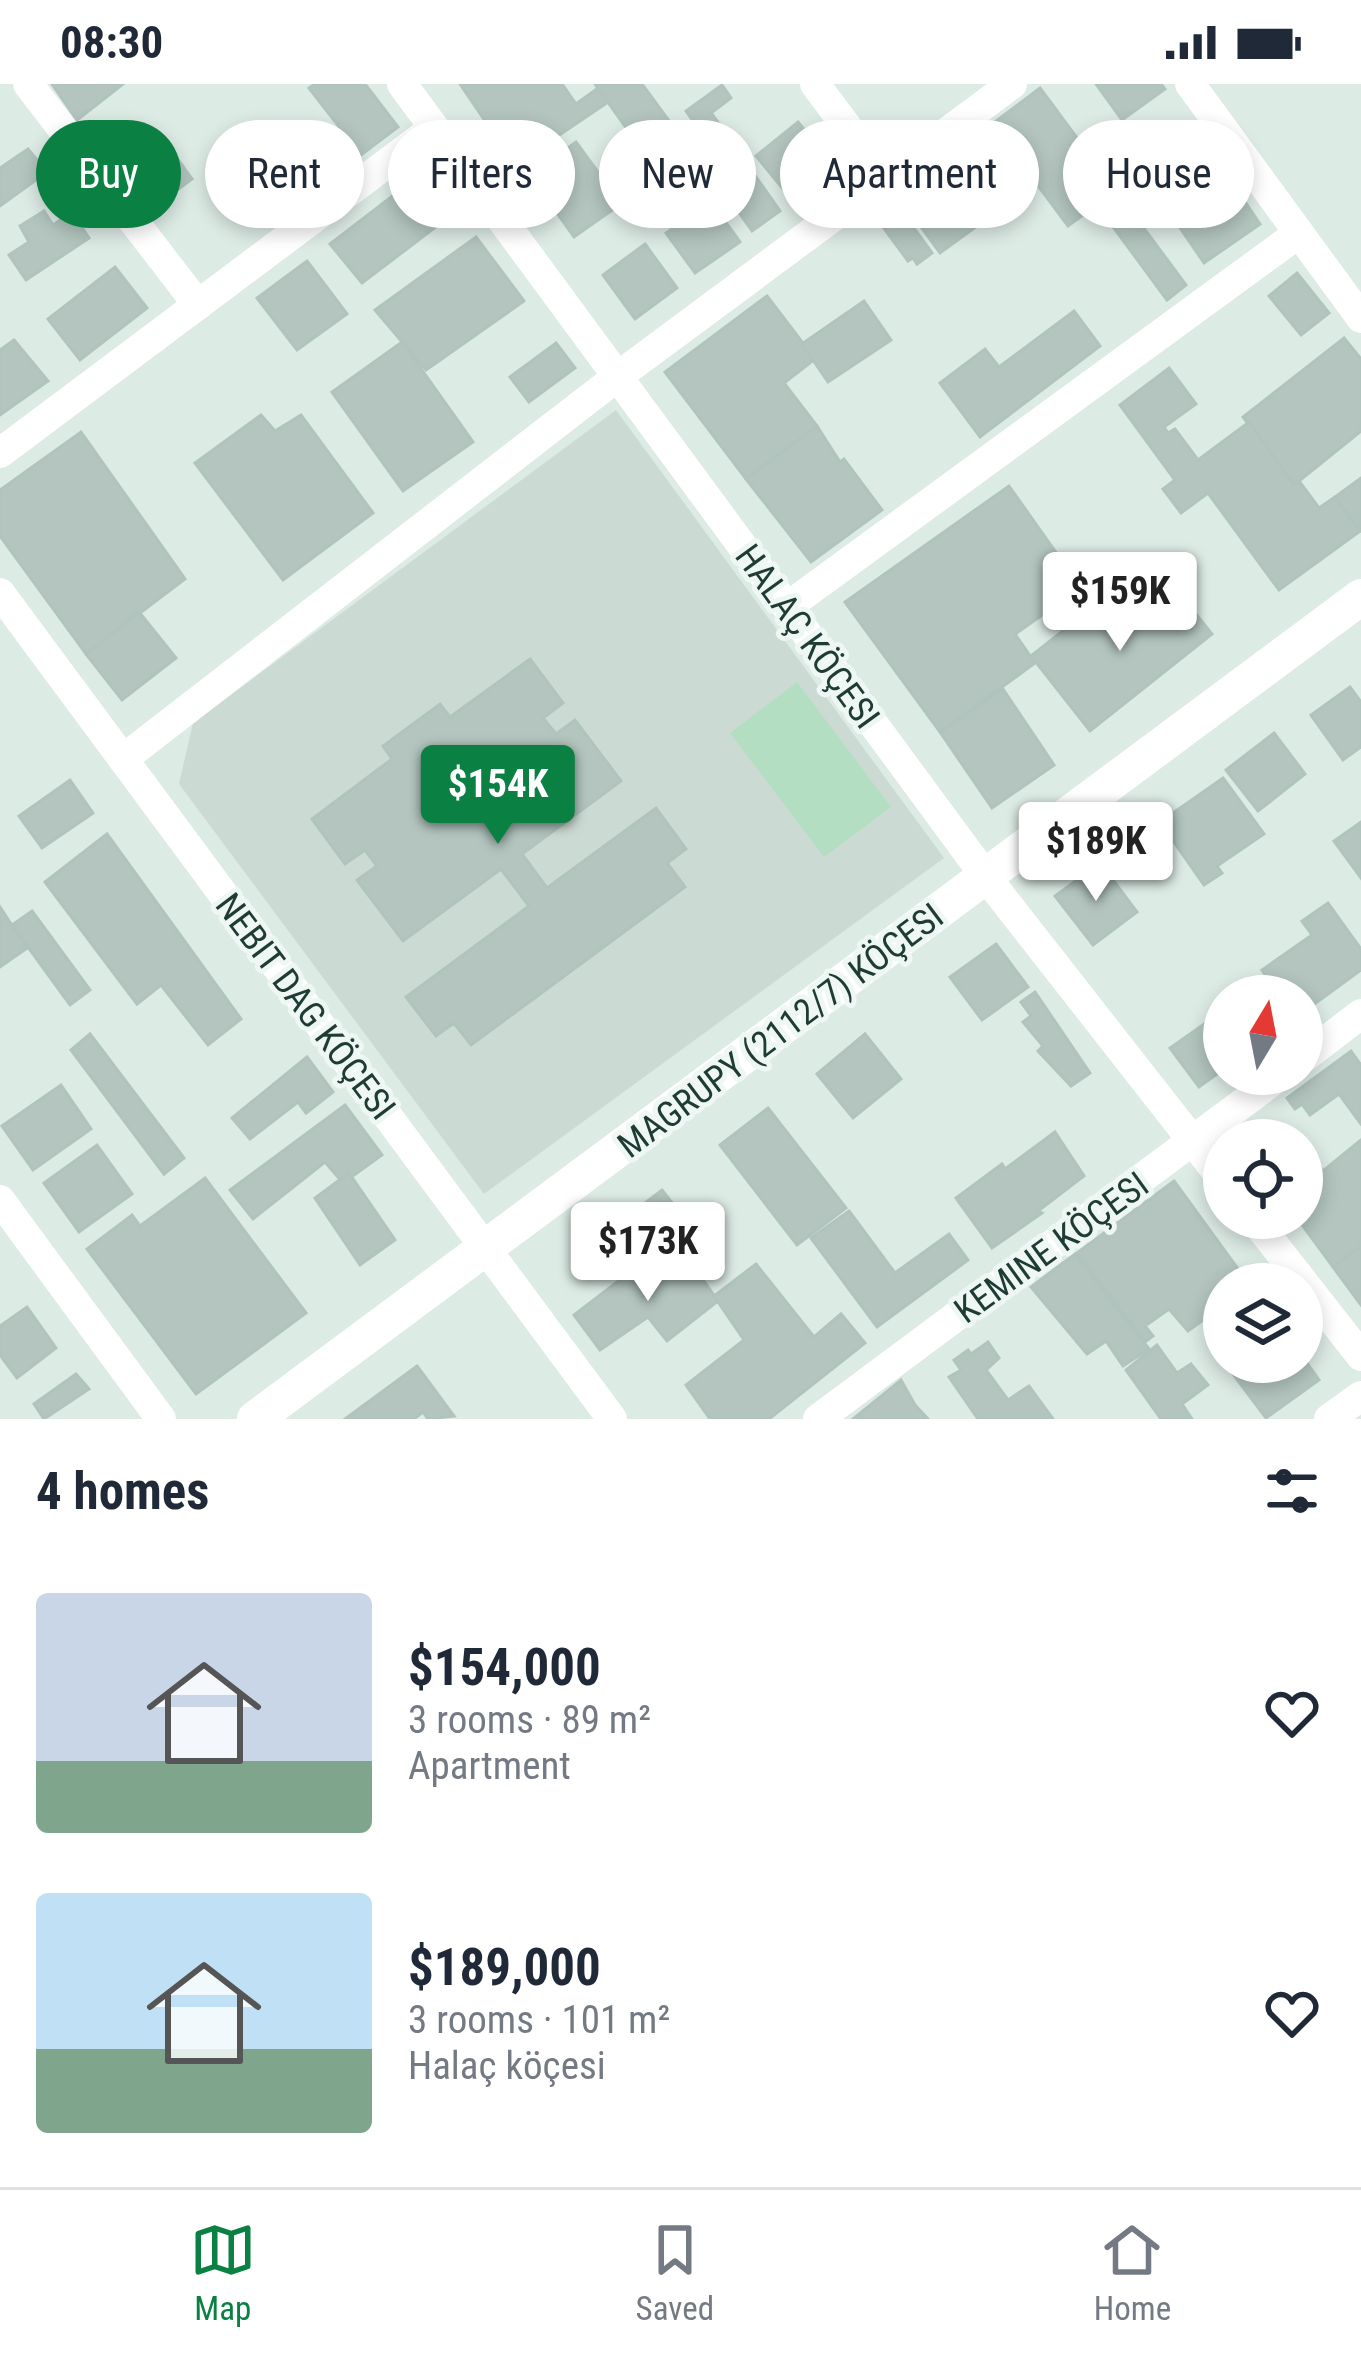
<!DOCTYPE html>
<html lang="en">
<head>
<meta charset="utf-8">
<style>
	:root { --surface:#fff; --page:#f2f2f3; --text:#1f2937; --muted:#747a83; --line:#e0e1e3; --accent:#0b8043 }
	body { margin:0; font-family:"Roboto Condensed",sans-serif; background:var(--page); color:var(--text); height:100vh; display:flex; flex-direction:column; font-size:45px; white-space:nowrap }
	* { box-sizing:border-box; margin:0 }
	p { font-size:39px; color:var(--muted) }
	.icon { flex:none; width:66px; height:66px; fill:none; stroke:currentColor; stroke-width:2; stroke-linecap:round; stroke-linejoin:round }
	.map { position:relative; height:1335px; overflow:hidden }
	.details { display:flex; flex-direction:column; background:var(--surface); flex:1 }
	.details>* { flex:none }
	.top-card { position:absolute; left:36px; top:36px; width:1290px; height:108px; display:flex; gap:24px }
	.needle { width:78px; rotate:10deg }
	.tools { position:absolute; left:1203px; top:891px; display:grid; gap:24px }
	.tools a { display:grid; place-items:center; width:120px; height:120px; border-radius:50%; background:var(--surface); box-shadow:0 6px 18px #0003; font-size:60px }
	.price { position:absolute; translate:-50% -102px; padding:0 27px; border-radius:12px; background:#fff; color:#222; font-size:39px; line-height:78px; filter:drop-shadow(0 3px 6px #0008) }
	.price::after { content:''; position:absolute; left:50%; top:72px; width:36px; height:27px; margin-left:-18px; background:inherit; clip-path:polygon(0 0,100% 0,50% 100%) }
	.price.current { background:var(--accent); color:#fff }
	ul { padding:0; list-style:none }
	li { display:flex; align-items:center; gap:36px; height:300px; padding:0 36px }
	li span { display:grid; place-items:center; flex:none; width:336px; height:240px; border-radius:12px; color:#555 }
	li>.icon { margin-inline-start:auto }
	span .icon { width:144px; height:144px; fill:#fffc; stroke-width:1 }
	li b { font-size:51px }
	h2 { display:flex; justify-content:space-between; align-items:center; height:144px; padding:0 36px; font-size:51px }
	.tag { padding:0 42px; border-radius:54px; background:var(--surface); box-shadow:0 6px 18px #0003; font-size:42px; line-height:108px }
	.tag.current { background:var(--accent); color:#fff }
	.status { display:flex; justify-content:space-between; align-items:center; height:84px; padding:0 60px; background:var(--surface); direction:ltr }
	.status svg { height:33px; fill:currentColor }
	.tab-bar { display:flex; justify-content:space-around; align-items:center; height:168px; border-top:3px solid var(--line); background:var(--surface); font-size:33px; color:var(--muted) }
	.tab-bar a { display:grid; justify-items:center; gap:6px }
	.tab-bar .current { color:var(--accent) }
	.map>svg:first-child { display:block }
	.built { fill:#ccdad4 }
	.green { fill:#b4dec1 }
	.building { fill:#b3c5be; stroke:#b0c4bd; stroke-width:3 }
	.lines { fill:none; stroke-linecap:round; stroke-linejoin:round }
	.minor { stroke:#fff; stroke-width:30 }
	.tertiary { stroke:#fff; stroke-width:36 }
	.labels { text-anchor:middle; stroke-width:10; stroke-linejoin:round; paint-order:stroke }
	.street-label { font-size:36px; fill:#1e3b34; stroke:#eef7f3 }
</style>
</head>
<body>
<div class="status"><b>08:30</b><svg viewBox="0 0 49 12"><path d="M0 12V9h3v3zM5 12V6h3v6zM10 12V3h3v9zM15 12V0h3v12zM26 1h20v11H26zM47 4h2v5h-2z"/></svg></div>
<div class="map">
<svg width="1361" height="1335" viewBox="0 0 1361 1335">
	<rect width="100%" height="100%" fill="#ddebe5"/>
	<!-- built -->
	<path class="built" d="M616,326L944,774L484,1110L179,700L193,639Z"/>
	<!-- green -->
	<path class="green" d="M797,598L891,723L824,773L730,649Z"/>
	<!-- building -->
	<g class="building">
		<path d="M52,0H123L77,36Z"/>
		<path d="M315,0H365L398,43L361,71L309,4Z"/>
		<path d="M460,0H562L576,20L598,4L608,18L515,81Z"/>
		<path d="M595,0H642L683,56L698,44L686,27L722,1L731,14L711,29L724,46L678,80L673,73L639,97L635,91L651,79Z"/>
		<path d="M1096,0H1161L1165,5L1122,36Z"/>
		<path d="M1040,4L1186,201L1167,216L1097,121L1068,142L992,40Z"/>
		<path d="M798,38L839,88L797,122L756,72Z"/>
		<path d="M576,58L611,106L628,94L638,108L574,153L530,91Z"/>
		<path d="M166,59L192,95L153,124L127,89Z"/>
		<path d="M735,63L780,127L752,147L726,110L734,105L715,77Z"/>
		<path d="M28,65L47,88L0,122V84Z"/>
		<path d="M943,73L988,134L940,169L895,107Z"/>
		<path d="M274,82L302,116L269,142L241,109Z"/>
		<path d="M425,87L458,126L362,199L330,160Z"/>
		<path d="M1227,91L1260,140L1204,179L1170,129Z"/>
		<path d="M892,114L932,169L917,180L913,174L908,177L872,128Z"/>
		<path d="M711,118L740,158L695,189L666,149Z"/>
		<path d="M44,127L53,141L72,128L89,154L26,196L9,171L29,158L20,142Z"/>
		<path d="M476,153L524,217L426,286L375,226Z"/>
		<path d="M645,160L677,204L635,235L603,191Z"/>
		<path d="M307,177L347,230L297,266L257,214Z"/>
		<path d="M115,183L147,224L80,276L48,235Z"/>
		<path d="M1297,189L1329,229L1301,251L1269,212Z"/>
		<path d="M767,212L815,275L784,299L817,342L746,395L665,288Z"/>
		<path d="M864,217L891,256L828,298L802,260Z"/>
		<path d="M1074,227L1100,262L980,353L940,299L985,265L999,283Z"/>
		<path d="M1344,254L1361,275V347L1294,401L1243,333Z"/>
		<path d="M14,256L48,297L0,331V266Z"/>
		<path d="M402,258L473,358L403,407L332,308Z"/>
		<path d="M556,259L575,284L529,318L510,293Z"/>
		<path d="M1169,284L1196,320L1164,343L1168,349L1175,345L1198,376L1249,338L1294,401L1299,397L1319,424L1335,413L1360,447L1279,506L1208,409L1181,429L1163,405L1175,396L1120,321Z"/>
		<path d="M261,331L275,347L301,331L373,429L283,496L195,379Z"/>
		<path d="M817,342L840,378L844,375L882,426L811,478L746,395Z"/>
		<path d="M81,348L185,495L86,570L0,452V406Z"/>
		<path d="M1361,394V446L1360,447L1335,413Z"/>
		<path d="M1009,402L1081,504L1015,550L1035,579L940,648L845,518Z"/>
		<path d="M1170,498L1212,550L1090,647L1031,572L1094,522L1111,544Z"/>
		<path d="M139,528L176,574L122,616L86,570Z"/>
		<path d="M530,575L563,619L543,634L556,650L575,636L621,697L522,770L547,804L656,724L686,765L667,779L685,803L471,961L454,939L436,952L406,913L529,822L501,785L403,857L357,796L377,782L365,766L345,780L312,735L392,675L383,662L440,620L450,633Z"/>
		<path d="M1350,603L1361,618V663L1343,676L1311,631Z"/>
		<path d="M1003,605L1054,681L992,724L940,648Z"/>
		<path d="M1274,649L1305,690L1258,727L1226,686Z"/>
		<path d="M1223,694L1264,750L1217,782L1222,789L1204,801L1160,738Z"/>
		<path d="M70,696L93,729L42,764L19,732Z"/>
		<path d="M1361,738V794L1334,757Z"/>
		<path d="M107,750L241,935L208,961L161,901L137,920L45,798Z"/>
		<path d="M1100,779L1137,828L1093,861L1055,812Z"/>
		<path d="M1328,819L1361,865V886L1302,929V912H1280L1262,886L1312,851L1302,837Z"/>
		<path d="M0,823L27,864L0,883Z"/>
		<path d="M32,827L90,906L70,921L12,841Z"/>
		<path d="M996,860L1028,903L982,936L950,893Z"/>
		<path d="M1035,908L1090,989L1071,1002L1038,967L1043,962L1023,938L1031,932L1021,918Z"/>
		<path d="M1217,931L1224,940V985L1199,1003L1170,964Z"/>
		<path d="M90,950L184,1074L164,1090L71,966Z"/>
		<path d="M865,950L901,995L853,1034L817,990Z"/>
		<path d="M1351,967L1361,981V1040L1339,1010L1310,1031L1302,1020L1295,1025L1287,1014Z"/>
		<path d="M307,973L333,1008L306,1029L298,1018L250,1055L232,1034Z"/>
		<path d="M61,1001L91,1045L33,1086L2,1042Z"/>
		<path d="M345,1021L382,1071L343,1099L325,1078L253,1135L230,1106Z"/>
		<path d="M768,1024L846,1124L797,1161L720,1061Z"/>
		<path d="M1055,1048L1084,1092L1038,1127L1042,1129L992,1164L956,1114L1002,1080L1005,1085Z"/>
		<path d="M1361,1056V1162L1333,1183L1297,1134H1302V1062L1323,1087Z"/>
		<path d="M97,1061L132,1110L79,1148L44,1099Z"/>
		<path d="M349,1089L395,1156L360,1181L315,1114Z"/>
		<path d="M205,1094L306,1229L196,1310L87,1165L132,1131L140,1142Z"/>
		<path d="M1174,1097L1249,1200H1224V1221L1188,1247L1169,1225L1145,1242L1153,1252L1145,1258L1077,1169Z"/>
		<path d="M662,1106L694,1147L674,1163L641,1122Z"/>
		<path d="M849,1127L895,1189L949,1150L968,1176L877,1243L811,1154Z"/>
		<path d="M1361,1162V1221L1333,1183Z"/>
		<path d="M1075,1170L1149,1265L1123,1282L1106,1257L1087,1270L1031,1203Z"/>
		<path d="M686,1172L718,1217L667,1257L648,1233L600,1266L574,1231L638,1182L653,1199Z"/>
		<path d="M756,1180L814,1253L841,1230L865,1259L769,1335H710L686,1301L744,1256L714,1212Z"/>
		<path d="M27,1223L56,1264L17,1294L0,1271V1242Z"/>
		<path d="M988,1258L999,1274L986,1286L1008,1316L1029,1302L1053,1335H978L949,1293L961,1286L954,1276L968,1266L971,1270Z"/>
		<path d="M1157,1261L1177,1289L1191,1280L1208,1301L1182,1320L1192,1335H1161L1126,1286Z"/>
		<path d="M1302,1272L1319,1296L1266,1334L1230,1286L1242,1278H1302Z"/>
		<path d="M417,1282L454,1332L428,1335L423,1328L414,1335H345Z"/>
		<path d="M76,1290L89,1305L44,1335L34,1320Z"/>
		<path d="M901,1296L915,1321L928,1335H853Z"/>
	</g>
	<g class="lines">
		<!-- minor -->
		<g class="minor">
			<path d="M28,0L198,221"/>
			<path d="M402,0L986,793L1224,1097"/>
			<path d="M815,0L885,94"/>
			<path d="M1190,0L1361,234"/>
			<path d="M0,369L434,44"/>
			<path d="M0,509L612,1335"/>
			<path d="M787,523L1299,149"/>
			<path d="M123,675L617,293L1012,0"/>
			<path d="M1302,975L1361,930"/>
			<path d="M0,1116L161,1335"/>
			<path d="M1253,1134L1361,1272"/>
			<path d="M818,1335L1282,990"/>
			<path d="M1329,1335L1361,1312"/>
		</g>
		<!-- tertiary -->
		<path class="tertiary" d="M255,1335L1361,513"/>
	</g>
	<g class="labels">
		<!-- street labels -->
		<g class="street-label">
			<text transform="translate(808 552) rotate(54)" y="13">HALAÇ KÖÇESI</text>
			<text transform="translate(306 922) rotate(53)" y="13">NEBIT DAG KÖÇESI</text>
			<text transform="translate(780 946) rotate(-37)" y="13">MAGRUPY (2112/7) KÖÇESI</text>
			<text transform="translate(1051 1163) rotate(-36)" y="13">KEMINE KÖÇESI</text>
		</g>
	</g>
</svg>
<div class="tools">
<a><svg class="needle" viewBox="-14 -14 28 28"><path d="M0-13l5 13h-10z" fill="#e53935"/><path d="M0 13l5-13h-10z" fill="#747a83"/></svg></a>
<a><svg class="icon" aria-label="locate" viewBox="0 0 24 24"><circle cx="12" cy="12" r="6"/><path d="M12 2v4M12 18v4M2 12h4M18 12h4"/></svg></a>
<a><svg class="icon" aria-label="layers" viewBox="0 0 24 24"><path d="M12 4l9 5-9 5-9-5zM3 14l9 5 9-5"/></svg></a>
</div>
<b class="price" style="left:1120px;top:570px">$159K</b>
<b class="price current" style="left:498px;top:763px">$154K</b>
<b class="price" style="left:1096px;top:820px">$189K</b>
<b class="price" style="left:648px;top:1220px">$173K</b>
<div class="top-card">
<a class="tag current">Buy</a>
<a class="tag">Rent</a>
<a class="tag">Filters</a>
<a class="tag">New</a>
<a class="tag">Apartment</a>
<a class="tag">House</a>
</div>
</div>
<section class="details">
<h2>4 homes<svg class="icon" aria-label="filters" viewBox="0 0 24 24"><path d="M4 7h16M4 17h16"/><circle cx="9" cy="7" r="2"/><circle cx="15" cy="17" r="2"/></svg></h2>
<ul>
<li><span style="background:linear-gradient(#c9d6e8 70%,#7fa58c 0)"><svg class="icon" aria-label="home" viewBox="0 0 24 24"><path d="M3 11l9-7 9 7M6 9v11h12V9"/></svg></span><div><b>$154,000</b><p>3 rooms · 89 m²</p><p>Apartment</p></div><svg class="icon" aria-label="heart" viewBox="0 0 24 24"><path d="M12 20l-8-8c-3-5 5-10 8-4 3-6 11-1 8 4z"/></svg></li>
<li><span style="background:linear-gradient(#bfe0f5 65%,#7fa58c 0)"><svg class="icon" aria-label="home" viewBox="0 0 24 24"><path d="M3 11l9-7 9 7M6 9v11h12V9"/></svg></span><div><b>$189,000</b><p>3 rooms · 101 m²</p><p>Halaç köçesi</p></div><svg class="icon" aria-label="heart" viewBox="0 0 24 24"><path d="M12 20l-8-8c-3-5 5-10 8-4 3-6 11-1 8 4z"/></svg></li>
</ul>
</section>
<nav class="tab-bar">
<a class="current"><svg class="icon" aria-label="map" viewBox="0 0 24 24"><path d="M3 6l6-2 6 2 6-2v14l-6 2-6-2-6 2zM9 4v14M15 6v14"/></svg>Map</a>
<a><svg class="icon" aria-label="saved" viewBox="0 0 24 24"><path d="M7 4h10v16l-5-4-5 4z"/></svg>Saved</a>
<a><svg class="icon" aria-label="home" viewBox="0 0 24 24"><path d="M3 11l9-7 9 7M6 9v11h12V9"/></svg>Home</a>
</nav>
</body>
</html>
